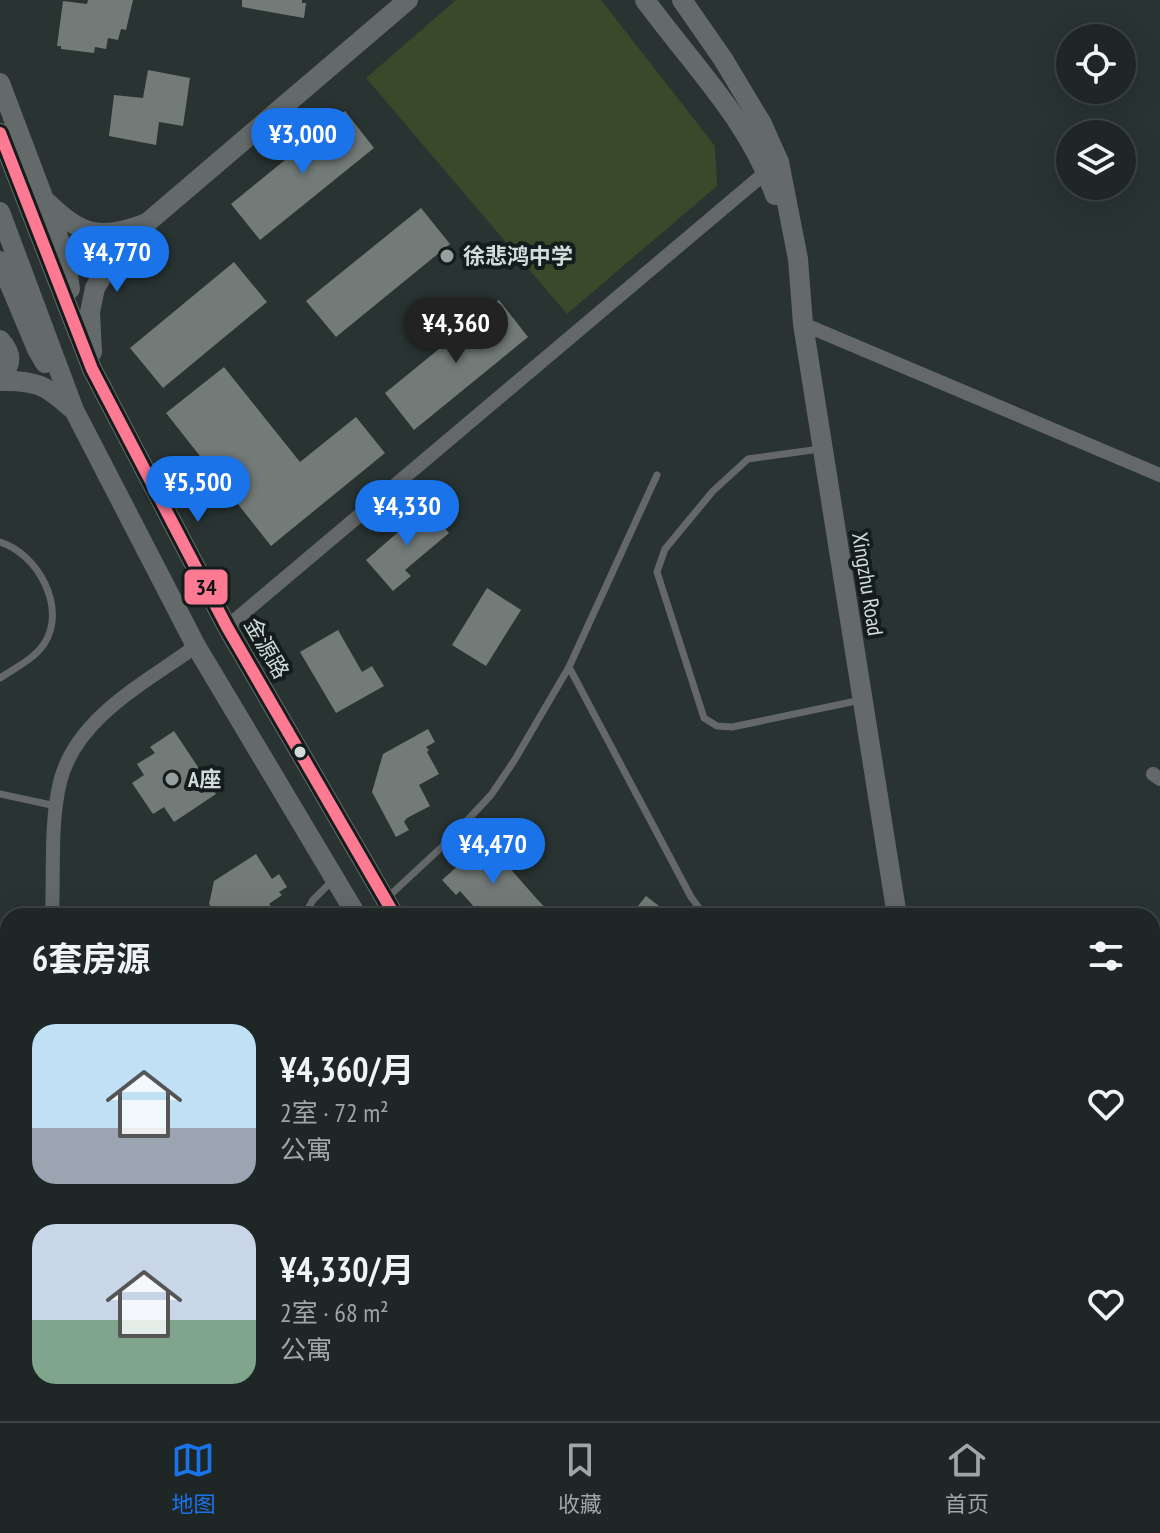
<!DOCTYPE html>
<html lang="zh">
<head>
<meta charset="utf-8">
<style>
	:root { --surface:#1e2626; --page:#2b3232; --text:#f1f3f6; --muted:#a1a5a7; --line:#3c4343; --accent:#1a73e8 }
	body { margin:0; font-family:"PT Sans Narrow","Noto Sans SC",sans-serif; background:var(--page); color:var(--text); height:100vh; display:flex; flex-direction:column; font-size:30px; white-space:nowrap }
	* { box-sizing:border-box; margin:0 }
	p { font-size:26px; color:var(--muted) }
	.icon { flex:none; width:44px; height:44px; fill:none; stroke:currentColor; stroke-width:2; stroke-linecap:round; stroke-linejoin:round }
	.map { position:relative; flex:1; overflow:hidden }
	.panel { position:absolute; left:0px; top:908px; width:1160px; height:514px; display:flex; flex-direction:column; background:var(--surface); border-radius:24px 24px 0 0; box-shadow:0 8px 32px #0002,0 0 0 2px var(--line) }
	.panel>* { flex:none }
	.tools { position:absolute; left:1056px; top:24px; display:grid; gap:16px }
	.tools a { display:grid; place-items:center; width:80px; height:80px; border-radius:50%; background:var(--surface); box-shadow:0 8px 32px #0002,0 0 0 2px var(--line); font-size:40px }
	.price { position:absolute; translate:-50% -68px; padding:0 18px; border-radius:28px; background:var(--accent); color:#fff; font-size:26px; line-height:52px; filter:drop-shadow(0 2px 4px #0008) }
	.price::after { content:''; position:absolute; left:50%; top:48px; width:24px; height:18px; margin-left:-12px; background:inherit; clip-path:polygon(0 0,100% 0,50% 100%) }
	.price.active { background:#222; color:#fff }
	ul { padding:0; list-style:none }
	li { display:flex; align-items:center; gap:24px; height:200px; padding:0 32px }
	li span { display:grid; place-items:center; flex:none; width:224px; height:160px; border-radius:24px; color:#555 }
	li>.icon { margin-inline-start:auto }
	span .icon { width:96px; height:96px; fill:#fffc; stroke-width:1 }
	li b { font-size:34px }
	h2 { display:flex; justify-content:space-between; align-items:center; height:96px; padding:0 32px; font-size:34px }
	.menu { display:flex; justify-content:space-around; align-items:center; height:112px; border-top:2px solid var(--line); background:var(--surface); font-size:22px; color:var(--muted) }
	.menu a { display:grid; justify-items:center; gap:4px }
	.menu .active { color:var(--accent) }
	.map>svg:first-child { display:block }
	.green { fill:#3a4929 }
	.building { fill:#737b79 }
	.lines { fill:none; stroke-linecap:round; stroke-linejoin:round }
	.lane { stroke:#646868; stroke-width:7 }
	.street { stroke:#646868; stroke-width:14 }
	.secondary { stroke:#646a6a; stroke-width:20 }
	.primary { stroke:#616969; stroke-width:22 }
	.bus-1-casing { stroke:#141d1c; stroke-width:18 }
	.bus-1 { stroke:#fe7a93; stroke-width:12 }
	.poi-dot { fill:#95a09f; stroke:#141d1c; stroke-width:3 }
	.bus-dot { fill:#d0dbda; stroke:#141d1c; stroke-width:3 }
	.labels { text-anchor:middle; stroke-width:8; stroke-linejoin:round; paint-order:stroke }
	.poi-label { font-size:22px; font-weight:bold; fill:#d0dbda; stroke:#141d1c; text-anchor:start }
	.street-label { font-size:22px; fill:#d0dbda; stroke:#141d1c }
	.line-badge { stroke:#141d1c; stroke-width:3 }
	.pale-badge-label { font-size:22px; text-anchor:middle; font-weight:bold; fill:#111 }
</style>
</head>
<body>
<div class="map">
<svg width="1160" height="1421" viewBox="0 0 1160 1421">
	<rect width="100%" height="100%" fill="#283332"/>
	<!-- green -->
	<path class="green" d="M456,0H601L715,146L717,186L567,314L366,78Z"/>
	<!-- building -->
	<g class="building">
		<path d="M88,0H133L126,30L121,29L118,40L108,38L106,49L95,47L94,53L61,49V46H57L63,1L87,4Z"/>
		<path d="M242,0H302V3H306L304,18L242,7Z"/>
		<path d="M148,70L190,78L183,126L159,122L156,145L109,136L114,95L143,98Z"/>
		<path d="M345,111L374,148L260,240L231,204Z"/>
		<path d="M421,208L450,244L336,337L306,301Z"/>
		<path d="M234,262L267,302L163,388L130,348Z"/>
		<path d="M499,300L528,337L414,430L385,393Z"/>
		<path d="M224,367L300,462L356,417L385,453L271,546L166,413Z"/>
		<path d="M427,507L449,533L405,570L411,576L393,591L366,560Z"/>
		<path d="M487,588L521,610L486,666L452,645Z"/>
		<path d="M338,630L362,672L372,666L384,686L336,713L300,652Z"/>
		<path d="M428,729L435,742L426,747L429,750L427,752L439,774L419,785L430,806L407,818L404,822L409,830L396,837L372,792L383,754Z"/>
		<path d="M174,731L216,794L174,822L164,807L153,814L132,783L144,775L137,764L155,753L150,747Z"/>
		<path d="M486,841L536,898L553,916H482L460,891L456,895L442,880Z"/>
		<path d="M256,854L272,879L279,874L287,887L279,892L282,895L269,904L278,916H218L209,904L214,881Z"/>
		<path d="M646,896L672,916H630Z"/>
	</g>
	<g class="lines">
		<!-- lane -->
		<g class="lane">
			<path d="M820,449L748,459L713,491L665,549L657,572L704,718L717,726L732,727L861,700"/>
			<path d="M0,542C37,553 68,608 44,644C34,659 15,668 0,678"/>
			<path d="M569,667L691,897L705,916"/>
			<path d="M0,794L56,806"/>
			<path d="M388,897L445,844L491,795L514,761L569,667L657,475"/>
			<path d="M304,916L313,900L333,880"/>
		</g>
		<!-- street -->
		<g class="street">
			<path d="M803,324L1160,475"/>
			<path d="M227,627L772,167"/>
			<path d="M1153,774L1160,779"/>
			<path d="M52,916C54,872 50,824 60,782C76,717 147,682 196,646"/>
		</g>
		<!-- secondary -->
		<g class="secondary">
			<path d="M645,0C691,63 749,120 775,195"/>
			<path d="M682,0L723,59L762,124L779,162L798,259L803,324L897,916"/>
			<path d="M0,83L65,255L70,289"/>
			<path d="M0,133L92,369L227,627L395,916"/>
			<path d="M48,203C81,236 101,240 144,224"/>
			<path d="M0,212L74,410L196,646L357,916"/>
			<path d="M0,261L37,349L45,363"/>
			<path d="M0,340C12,353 13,364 0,377"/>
			<path d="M92,352L90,312L95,288L107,268L148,222L408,0"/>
			<path d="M0,381C35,380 46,385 71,408"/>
			<path d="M0,1377L8,1373"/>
			<path d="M1152,1384L1160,1377"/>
			<path d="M684,1414L691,1421"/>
			<path d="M731,1414L739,1421"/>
			<path d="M571,1421L579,1414"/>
			<path d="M1119,1421L1124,1414"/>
		</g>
		<!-- primary -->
		<g class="primary">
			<path d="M1152,1135L1160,1134"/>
			<path d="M1152,1166L1160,1165"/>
			<path d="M0,1302L8,1295"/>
			<path d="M0,1341L8,1338"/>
		</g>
		<defs>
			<path id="bus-1" d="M0,133L92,369L227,627L395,916"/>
		</defs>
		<!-- bus-1 casing -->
		<use href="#bus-1" class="bus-1-casing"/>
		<!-- bus-1 -->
		<use href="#bus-1" class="bus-1"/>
	</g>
	<!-- markers -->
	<g class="poi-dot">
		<circle cx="447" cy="256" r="8"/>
		<circle cx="172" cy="779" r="8"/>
	</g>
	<circle class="bus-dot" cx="300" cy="752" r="7"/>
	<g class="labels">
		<!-- poi labels -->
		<g class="poi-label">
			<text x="463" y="264">徐悲鸿中学</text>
			<text x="188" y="787">A座</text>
		</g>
		<!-- street labels -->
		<g class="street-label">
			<text transform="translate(868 584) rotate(81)" y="8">Xingzhu Road</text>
			<text transform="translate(267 648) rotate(60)" y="8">金源路</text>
		</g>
	</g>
	<rect class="line-badge" x="183" y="568" width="46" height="38" rx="8" fill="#fe7a93"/>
	<g class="pale-badge-label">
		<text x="206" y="595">34</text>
	</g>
</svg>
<div class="tools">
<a><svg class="icon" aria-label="locate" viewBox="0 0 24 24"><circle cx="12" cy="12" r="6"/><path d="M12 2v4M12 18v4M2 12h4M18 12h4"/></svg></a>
<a><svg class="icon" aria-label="layers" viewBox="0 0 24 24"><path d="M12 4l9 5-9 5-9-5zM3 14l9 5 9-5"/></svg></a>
</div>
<b class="price" style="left:303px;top:176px">¥3,000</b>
<b class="price" style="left:117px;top:294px">¥4,770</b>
<b class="price active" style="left:456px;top:365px">¥4,360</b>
<b class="price" style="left:198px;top:524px">¥5,500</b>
<b class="price" style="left:407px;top:548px">¥4,330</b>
<b class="price" style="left:493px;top:886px">¥4,470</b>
<section class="panel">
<h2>6套房源<svg class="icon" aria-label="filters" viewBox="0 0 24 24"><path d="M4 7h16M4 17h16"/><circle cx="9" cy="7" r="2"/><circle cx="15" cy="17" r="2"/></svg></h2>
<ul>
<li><span style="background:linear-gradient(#bfe0f5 65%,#9aa5b1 0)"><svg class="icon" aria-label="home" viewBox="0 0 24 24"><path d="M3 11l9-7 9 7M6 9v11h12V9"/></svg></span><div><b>¥4,360/月</b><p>2室 · 72 m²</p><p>公寓</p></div><svg class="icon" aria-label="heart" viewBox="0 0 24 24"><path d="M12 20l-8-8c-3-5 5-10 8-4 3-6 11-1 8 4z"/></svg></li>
<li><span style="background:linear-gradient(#c9d6e8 60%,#7fa58c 0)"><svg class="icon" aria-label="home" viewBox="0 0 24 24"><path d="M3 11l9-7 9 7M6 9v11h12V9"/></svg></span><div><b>¥4,330/月</b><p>2室 · 68 m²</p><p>公寓</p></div><svg class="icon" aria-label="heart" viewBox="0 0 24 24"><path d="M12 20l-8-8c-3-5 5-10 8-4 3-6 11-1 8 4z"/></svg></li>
</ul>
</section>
</div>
<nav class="menu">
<a class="active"><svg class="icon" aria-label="map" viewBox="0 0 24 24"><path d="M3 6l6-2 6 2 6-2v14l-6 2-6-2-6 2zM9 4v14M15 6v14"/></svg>地图</a>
<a><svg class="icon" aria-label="saved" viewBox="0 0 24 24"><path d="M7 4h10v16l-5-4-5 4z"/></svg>收藏</a>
<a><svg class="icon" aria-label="home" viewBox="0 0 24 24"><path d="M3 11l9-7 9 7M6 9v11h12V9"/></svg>首页</a>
</nav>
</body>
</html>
